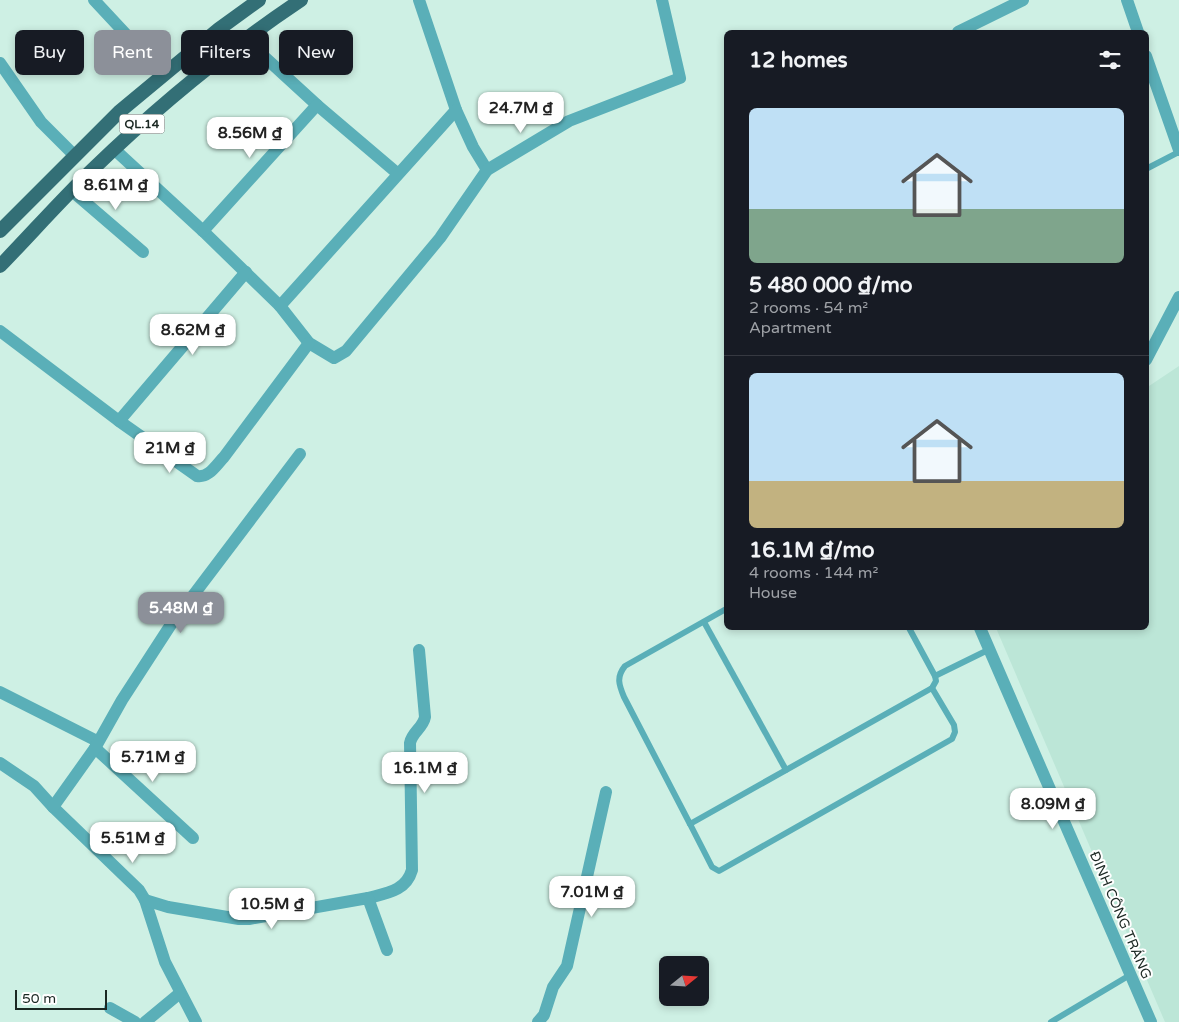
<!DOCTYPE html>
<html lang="en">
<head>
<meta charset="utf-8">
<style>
	:root { --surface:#171b24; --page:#242831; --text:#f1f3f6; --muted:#9ea1a6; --line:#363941; --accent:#8c9099 }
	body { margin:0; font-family:"Varela Round",sans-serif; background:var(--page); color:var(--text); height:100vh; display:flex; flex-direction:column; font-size:19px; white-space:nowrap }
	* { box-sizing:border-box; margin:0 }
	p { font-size:16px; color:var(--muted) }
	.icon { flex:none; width:28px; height:28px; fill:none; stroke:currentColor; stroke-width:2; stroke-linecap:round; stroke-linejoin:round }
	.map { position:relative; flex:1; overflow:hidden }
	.drawer { position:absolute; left:724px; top:30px; width:425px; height:600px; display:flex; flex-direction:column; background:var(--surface); border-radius:8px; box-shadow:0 2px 8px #0003 }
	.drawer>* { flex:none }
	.guide { position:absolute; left:15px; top:30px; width:475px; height:45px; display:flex; gap:10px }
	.needle { width:32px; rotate:72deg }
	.controls { position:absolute; left:659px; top:956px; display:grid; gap:10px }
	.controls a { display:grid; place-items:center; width:50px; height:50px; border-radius:8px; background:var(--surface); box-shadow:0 2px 8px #0003; font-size:25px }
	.scale { position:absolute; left:15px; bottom:12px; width:92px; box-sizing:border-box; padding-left:5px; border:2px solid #1b2823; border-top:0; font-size:14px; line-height:18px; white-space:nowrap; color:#1b2823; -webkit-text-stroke:4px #fff; paint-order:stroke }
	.price { position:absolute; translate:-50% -42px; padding:0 11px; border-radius:10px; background:#fff; color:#222; font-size:16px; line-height:32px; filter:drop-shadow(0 1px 2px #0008) }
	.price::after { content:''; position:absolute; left:50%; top:30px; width:15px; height:11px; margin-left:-8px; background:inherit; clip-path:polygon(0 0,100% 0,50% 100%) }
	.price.on { background:var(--accent); color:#fff }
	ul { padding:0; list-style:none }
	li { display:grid; align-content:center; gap:10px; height:265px; padding:0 25px }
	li+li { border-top:1px solid var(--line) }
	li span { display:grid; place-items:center; height:155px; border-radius:8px; color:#555 }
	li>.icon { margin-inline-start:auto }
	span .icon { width:90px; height:90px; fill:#fffc; stroke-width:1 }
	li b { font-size:21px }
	h2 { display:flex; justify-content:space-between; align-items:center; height:60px; padding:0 25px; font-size:21px }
	.pill { padding:0 18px; border-radius:8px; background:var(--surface); box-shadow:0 2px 8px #0003; font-size:18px; line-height:45px }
	.pill.on { background:var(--accent); color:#fff }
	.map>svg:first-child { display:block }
	.built { fill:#bce6d7 }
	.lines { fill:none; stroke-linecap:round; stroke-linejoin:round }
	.service { stroke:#5aafb8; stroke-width:6 }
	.minor { stroke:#5aafb8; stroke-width:12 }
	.primary { stroke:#336f76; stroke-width:14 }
	.labels { text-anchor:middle; stroke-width:4; stroke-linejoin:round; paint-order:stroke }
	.shield { fill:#fff; stroke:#5f6865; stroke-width:1 }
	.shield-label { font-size:12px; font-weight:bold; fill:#1b2823 }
	.street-label { font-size:14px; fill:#1b2823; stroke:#fff }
</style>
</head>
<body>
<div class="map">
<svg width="1179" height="1022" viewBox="0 0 1179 1022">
	<rect width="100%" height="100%" fill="#cef0e4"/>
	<!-- built -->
	<path class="built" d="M1179,366V1022H1165L996,628H1146V388Z"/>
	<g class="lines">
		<!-- service -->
		<g class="service">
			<path d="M1146,169L1179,152"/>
			<path d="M726,609L625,666C616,677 619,685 624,697L690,824L932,688L936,681L935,676L909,628"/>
			<path d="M704,622L786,770"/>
			<path d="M935,676L990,649"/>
			<path d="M690,824L712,867L719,871L952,739L955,732L954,725L932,688"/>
			<path d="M1051,1022L1130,975"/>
		</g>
		<!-- minor -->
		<g class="minor">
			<path d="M94,0L163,74"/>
			<path d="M419,0L456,110L473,147L487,170"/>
			<path d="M1127,0L1138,32"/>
			<path d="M958,32L1023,0"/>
			<path d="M246,40L317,105L397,173"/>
			<path d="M1146,56L1179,150"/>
			<path d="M0,63L41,122L75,156"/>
			<path d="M114,149L203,231L280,306L309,343L334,358L346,351L440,238L487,170L569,121L680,78L662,0"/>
			<path d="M72,191L143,252"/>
			<path d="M203,231L317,105"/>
			<path d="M280,306L456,110"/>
			<path d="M0,331L119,421L197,476C209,478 216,465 224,457L309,343"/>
			<path d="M1146,360L1179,297"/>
			<path d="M119,421L246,272"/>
			<path d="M980,628L1151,1022"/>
			<path d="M0,692L97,741"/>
			<path d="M95,748L193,838"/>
			<path d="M0,763L34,786L53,807L139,890L145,900L165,962L196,1022"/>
			<path d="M53,807L95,748L122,700L170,626L300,454"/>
			<path d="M368,898C387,893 406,891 412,870L410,743C412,732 423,728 425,717L419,650"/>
			<path d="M145,900L168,907L239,919H249L368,898L387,950"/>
			<path d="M110,1008L135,1022"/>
			<path d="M145,1022L180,993"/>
			<path d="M538,1022L544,1015L553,987L567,966L606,792"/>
		</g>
		<!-- primary -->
		<g class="primary">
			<path d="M0,231L119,112L219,29L259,0"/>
			<path d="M0,266C31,234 60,201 92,170C156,108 226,50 301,0"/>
		</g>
	</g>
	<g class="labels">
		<!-- shield labels -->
		<rect class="shield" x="119.5" y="114.5" width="45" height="19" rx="4"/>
		<g class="shield-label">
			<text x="142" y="128">QL.14</text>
		</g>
		<!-- street labels -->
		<g class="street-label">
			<text transform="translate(1121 915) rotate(67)" y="5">ĐINH CÔNG TRÁNG</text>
		</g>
	</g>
</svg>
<div class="controls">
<a><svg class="needle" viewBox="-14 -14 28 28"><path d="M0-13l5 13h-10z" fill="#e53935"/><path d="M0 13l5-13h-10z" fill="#9ea1a6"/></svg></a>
</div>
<div class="scale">50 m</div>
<b class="price" style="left:521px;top:134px">24.7M ₫</b>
<b class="price" style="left:250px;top:159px">8.56M ₫</b>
<b class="price" style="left:116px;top:211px">8.61M ₫</b>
<b class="price" style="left:193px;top:356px">8.62M ₫</b>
<b class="price" style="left:170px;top:474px">21M ₫</b>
<b class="price on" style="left:181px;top:634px">5.48M ₫</b>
<b class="price" style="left:153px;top:783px">5.71M ₫</b>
<b class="price" style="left:425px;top:794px">16.1M ₫</b>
<b class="price" style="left:1053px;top:830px">8.09M ₫</b>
<b class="price" style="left:133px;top:864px">5.51M ₫</b>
<b class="price" style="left:592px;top:918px">7.01M ₫</b>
<b class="price" style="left:272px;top:930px">10.5M ₫</b>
<div class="guide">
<a class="pill">Buy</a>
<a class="pill on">Rent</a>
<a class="pill">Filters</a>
<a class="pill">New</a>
</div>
<section class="drawer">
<h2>12 homes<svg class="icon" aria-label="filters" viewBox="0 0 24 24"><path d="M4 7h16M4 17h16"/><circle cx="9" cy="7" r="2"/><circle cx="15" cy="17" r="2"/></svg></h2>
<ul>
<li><span style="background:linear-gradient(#bfe0f5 65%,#7fa58c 0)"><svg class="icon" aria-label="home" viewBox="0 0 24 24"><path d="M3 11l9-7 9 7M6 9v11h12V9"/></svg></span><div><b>5 480 000 ₫/mo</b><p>2 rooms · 54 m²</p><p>Apartment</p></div></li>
<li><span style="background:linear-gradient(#bfe0f5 70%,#c2b280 0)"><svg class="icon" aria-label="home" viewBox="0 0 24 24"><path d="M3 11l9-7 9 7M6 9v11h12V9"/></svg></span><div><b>16.1M ₫/mo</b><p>4 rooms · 144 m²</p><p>House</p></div></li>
</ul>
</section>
</div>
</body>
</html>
